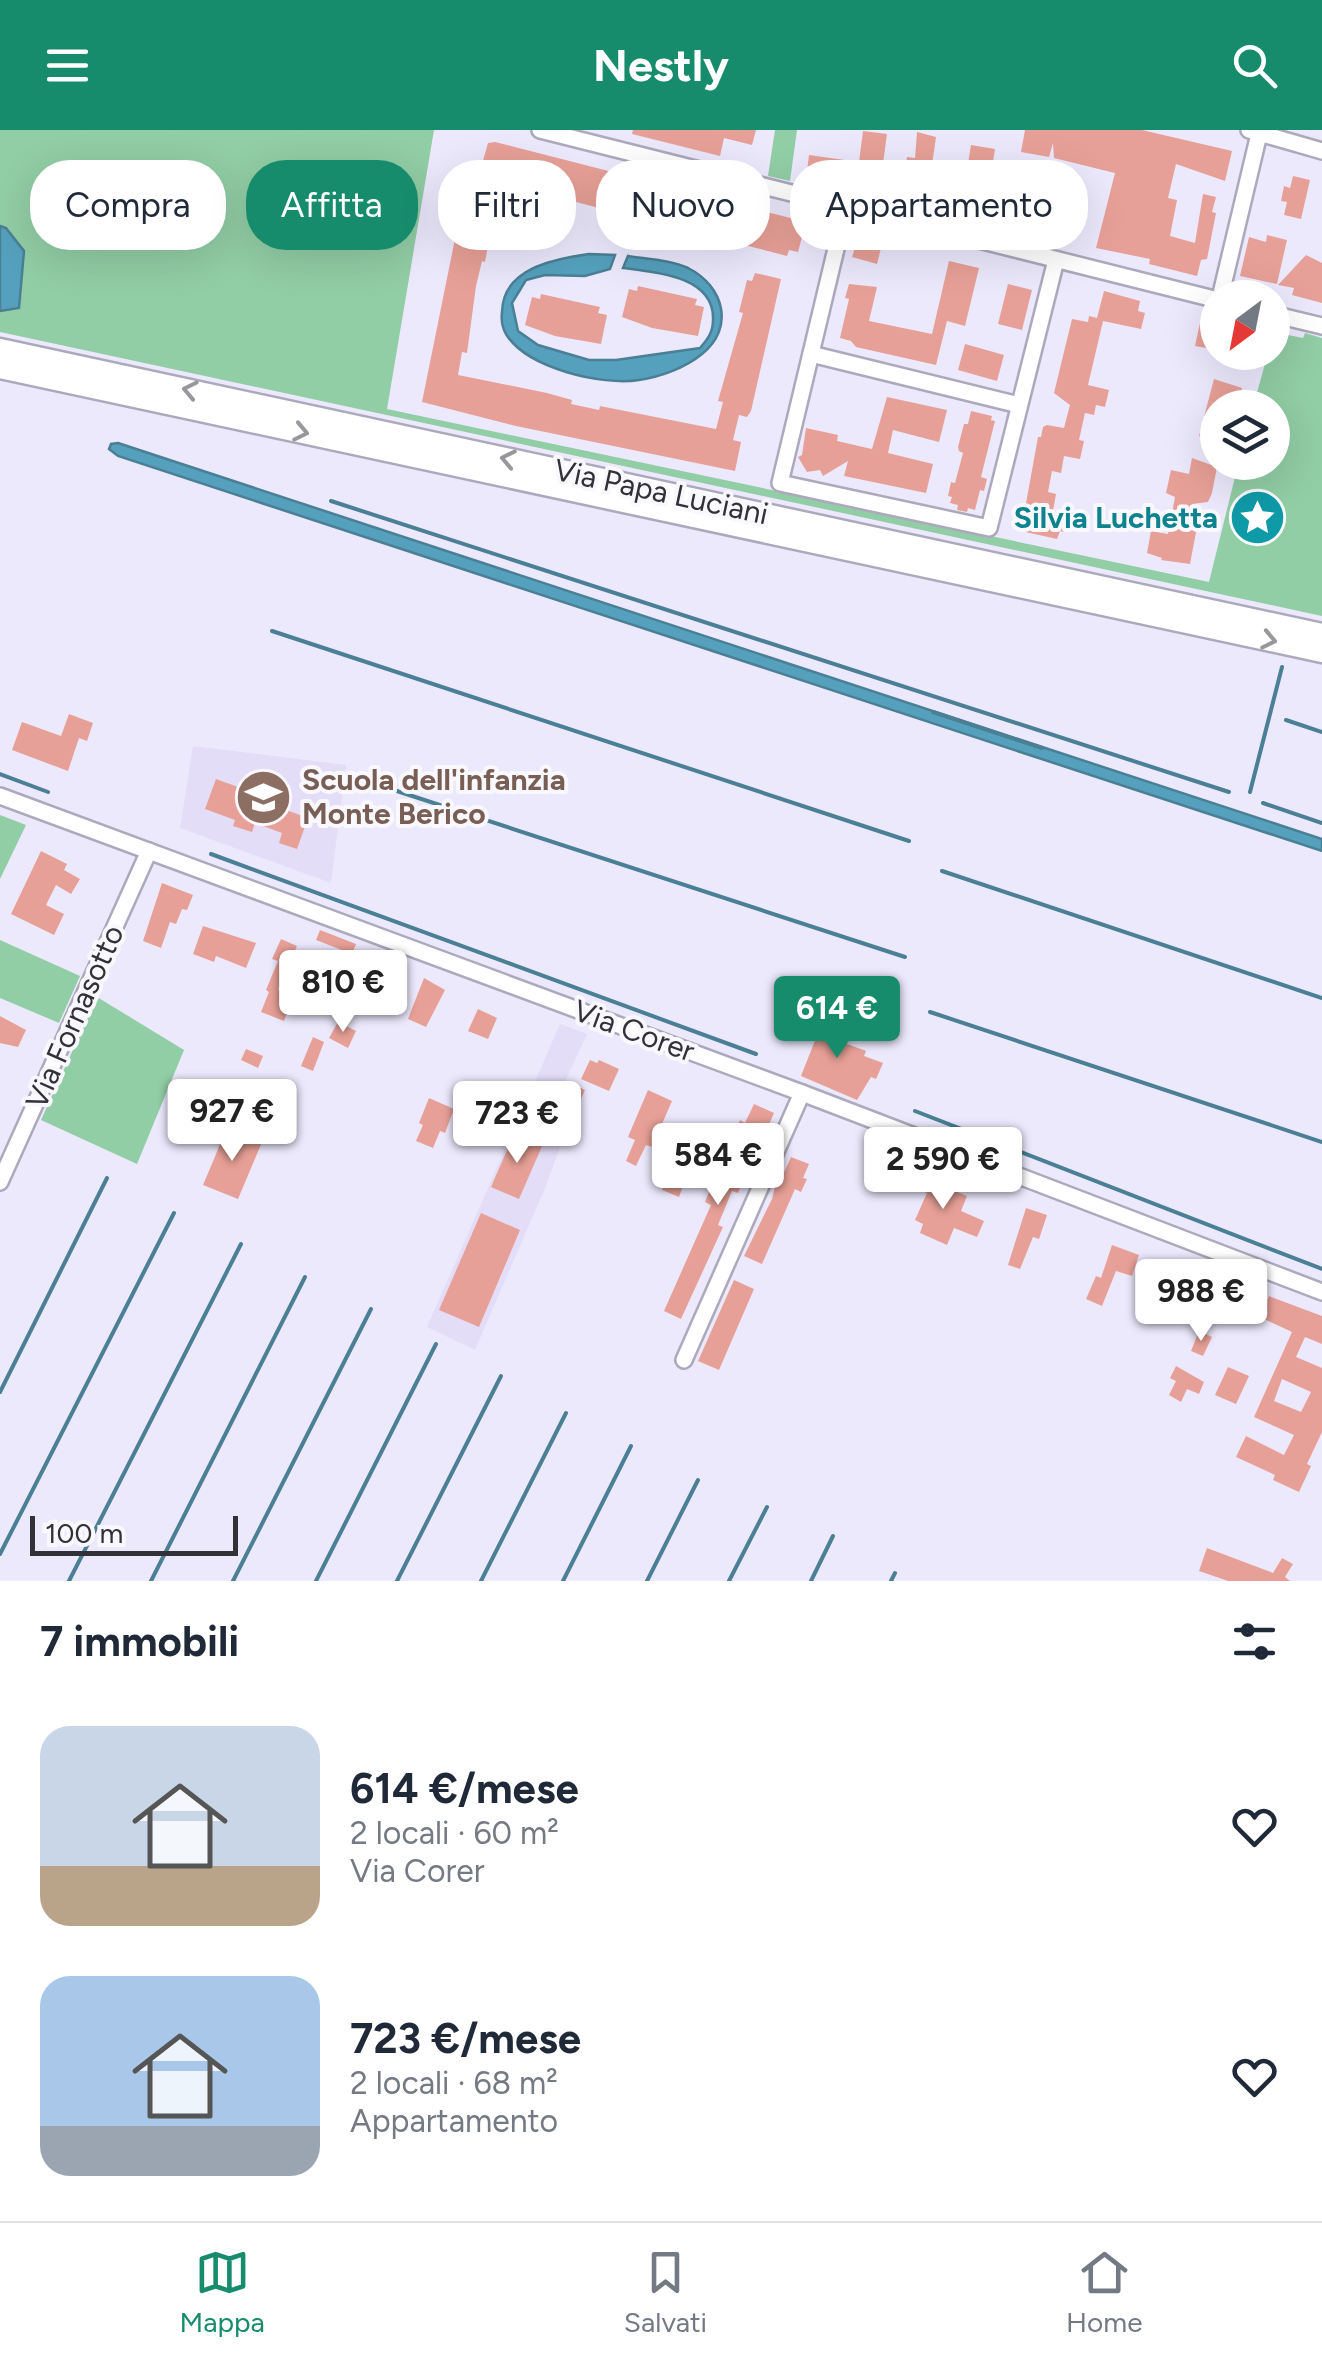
<!DOCTYPE html>
<html lang="it">
<head>
<meta charset="utf-8">
<style>
	:root { --surface:#fff; --page:#f6f6f7; --text:#1f2937; --muted:#747a83; --line:#e0e1e3; --accent:#178c6d }
	body { margin:0; font-family:Figtree,sans-serif; background:var(--page); color:var(--text); height:100vh; display:flex; flex-direction:column; font-size:38px; white-space:nowrap }
	* { box-sizing:border-box; margin:0 }
	p { font-size:32px; color:var(--muted) }
	.icon { flex:none; width:55px; height:55px; fill:none; stroke:currentColor; stroke-width:2; stroke-linecap:round; stroke-linejoin:round }
	.map { position:relative; height:1451px; overflow:hidden }
	.drawer { display:flex; flex-direction:column; background:var(--surface); flex:1 }
	.drawer>* { flex:none }
	.hud { position:absolute; left:30px; top:30px; width:1262px; height:90px; display:flex; gap:20px }
	.needle { width:65px; rotate:212deg }
	.tools { position:absolute; left:1200px; top:150px; display:grid; gap:20px }
	.tools a { display:grid; place-items:center; width:90px; height:90px; border-radius:50%; background:var(--surface); box-shadow:0 10px 40px #0002; font-size:50px }
	.scale { position:absolute; left:30px; bottom:25px; width:208px; box-sizing:border-box; padding-left:10px; border:5px solid #323138; border-top:0; font-size:28px; line-height:35px; white-space:nowrap; color:#323138; -webkit-text-stroke:8px #f9f9fd; paint-order:stroke }
	.price { position:absolute; translate:-50% -85px; padding:0 22px; border-radius:10px; background:#fff; color:#222; font-size:32px; line-height:65px; filter:drop-shadow(0 2px 5px #0008) }
	.price::after { content:''; position:absolute; left:50%; top:60px; width:30px; height:22px; margin-left:-15px; background:inherit; clip-path:polygon(0 0,100% 0,50% 100%) }
	.price.current { background:var(--accent); color:#fff }
	ul { padding:0; list-style:none }
	li { display:flex; align-items:center; gap:30px; height:250px; padding:0 40px }
	li span { display:grid; place-items:center; flex:none; width:280px; height:200px; border-radius:30px; color:#555 }
	li>.icon { margin-inline-start:auto }
	span .icon { width:120px; height:120px; fill:#fffc; stroke-width:1 }
	li b { font-size:42px }
	h2 { display:flex; justify-content:space-between; align-items:center; height:120px; padding:0 40px; font-size:42px }
	.chip { padding:0 35px; border-radius:40px; background:var(--surface); box-shadow:0 10px 40px #0002; font-size:35px; line-height:90px }
	.chip.current { background:var(--accent); color:#fff }
	header { display:flex; justify-content:space-between; align-items:center; height:130px; padding:0 40px; background:var(--accent); color:#fff; font-size:45px; font-weight:700 }
	.tab-bar { display:flex; justify-content:space-around; align-items:center; height:140px; border-top:2px solid var(--line); background:var(--surface); font-size:28px; color:var(--muted) }
	.tab-bar a { display:grid; justify-items:center; gap:5px }
	.tab-bar .current { color:var(--accent) }
	.map>svg:first-child { display:block }
	.built { fill:#e3ddf8 }
	.green { fill:#91cda5 }
	.water { fill:#54a0bd; stroke:#4a7f95; stroke-width:2.5 }
	.lines { fill:none; stroke-linecap:round; stroke-linejoin:round }
	.stream { stroke:#4a7f95; stroke-width:4 }
	.building { fill:#e7a097; fill-rule:evenodd }
	.minor-casing { stroke:#ada9bc; stroke-width:20 }
	.secondary-casing { stroke:#ada9bc; stroke-width:25 }
	.minor { stroke:#fff; stroke-width:15 }
	.secondary { stroke:#fff; stroke-width:20 }
	.oneway { stroke:#98989c }
	.labels { text-anchor:middle; stroke-width:8; stroke-linejoin:round; paint-order:stroke }
	.street-label { font-size:30px; fill:#323138; stroke:#f9f9fd }
	.culture-label { font-size:30px; font-weight:bold; fill:#0d838f; stroke:#f9f9fd; text-anchor:end }
	.education-label { font-size:30px; font-weight:bold; fill:#785e54; stroke:#f9f9fd; text-anchor:start }
</style>
</head>
<body>
<header><svg class="icon" aria-label="menu" viewBox="0 0 24 24"><path d="M4 6h16M4 12h16M4 18h16"/></svg>Nestly<svg class="icon" aria-label="search" viewBox="0 0 24 24"><circle cx="10" cy="10" r="6"/><path d="M15 15l6 6"/></svg></header>
<div class="map">
<svg width="1322" height="1451" viewBox="0 0 1322 1451">
	<rect width="100%" height="100%" fill="#ede9fd"/>
	<!-- built -->
	<g class="built">
		<path d="M193,616L346,635L331,753L180,698Z"/>
		<path d="M560,894L587,904L564,954L570,959L561,980L571,986L546,1056L475,1220L427,1197Z"/>
	</g>
	<!-- green -->
	<g class="green">
		<path d="M0,0H434L387,279L1209,452L1237,339L1226,333L1272,332V278L1253,277L1268,223L1272,222L1273,202L1303,208L1305,203L1322,208V486L0,202V181L19,178L6,98L0,96Z"/>
		<path d="M775,0H797L790,51L768,46Z"/>
		<path d="M0,685L26,695L0,749Z"/>
		<path d="M0,810L80,846L59,893L0,868Z"/>
		<path d="M97,867L184,920L137,1034L41,990Z"/>
	</g>
	<!-- water -->
	<g class="water">
		<path d="M0,96L6,98L24,121L19,178L0,181Z"/>
		<path d="M589,124L615,125L610,139L585,146L545,145L526,150L512,173L518,201L538,215L589,230H616L700,218C708,209 713,202 713,190C715,146 655,142 623,138L628,126C647,129 671,130 688,138C724,156 735,198 702,224C685,238 660,247 639,250C602,256 526,238 506,204C502,197 501,190 502,182C503,138 554,129 589,124Z"/>
		<path d="M118,313L1322,709V721L118,326L109,319L111,314Z"/>
	</g>
	<g class="lines">
		<!-- stream -->
		<g class="stream">
			<path d="M331,371L1229,662"/>
			<path d="M272,501L909,711"/>
			<path d="M933,582L1042,618"/>
			<path d="M1286,590L1322,602"/>
			<path d="M0,644L48,662"/>
			<path d="M357,648L905,827"/>
			<path d="M1250,662L1282,537"/>
			<path d="M1263,673L1322,693"/>
			<path d="M211,724L756,924"/>
			<path d="M942,741L1322,868"/>
			<path d="M930,882L1322,1012"/>
			<path d="M915,981L1322,1139"/>
			<path d="M0,1262L107,1048"/>
			<path d="M0,1424L174,1083"/>
			<path d="M69,1451L241,1114"/>
			<path d="M151,1451L305,1147"/>
			<path d="M233,1451L371,1179"/>
			<path d="M316,1451L436,1214"/>
			<path d="M397,1451L501,1246"/>
			<path d="M481,1451L566,1283"/>
			<path d="M563,1451L631,1316"/>
			<path d="M647,1451L698,1350"/>
			<path d="M729,1451L767,1377"/>
			<path d="M811,1451L833,1406"/>
			<path d="M891,1451L895,1443"/>
		</g>
	</g>
	<!-- building -->
	<g class="building">
		<path d="M633,0H756L752,15L724,8L720,26L632,4Z"/>
		<path d="M1025,0H1142L1232,21L1225,51L1176,34L1168,68L1177,70L1170,106L1195,113L1203,64L1216,67L1212,82L1216,83L1207,129L1201,130L1197,146L1149,134L1150,129L1096,118L1115,43L1054,28L1053,13L1049,27L1021,22Z"/>
		<path d="M863,1L887,4L880,56L806,49L809,25L859,32Z"/>
		<path d="M917,2L936,7L930,49L922,51L904,46L907,27L915,28Z"/>
		<path d="M495,12L620,44L621,40L648,47L649,44L674,51L673,58L806,92L798,122L789,120L787,126L663,94L658,115L606,102L611,81L487,49L489,43L480,41L488,13Z"/>
		<path d="M971,15L995,19L988,62L964,58Z"/>
		<path d="M1293,46L1310,50L1301,89L1284,85L1287,72L1281,71L1284,56L1290,58Z"/>
		<path d="M1016,48L1044,54L1038,80L1010,74Z"/>
		<path d="M1082,66L1084,97L1059,99L1057,68Z"/>
		<path d="M951,74L992,85L990,99L947,88Z"/>
		<path d="M460,84L487,89L486,98L491,99L485,132L482,131L476,156L467,223L462,222L458,245L547,263L572,270L571,274L599,280L600,276L716,299L723,272L718,271L743,183L739,182L747,150L752,151L755,143L781,149L751,281L747,287L739,285L733,310L741,312L735,341L516,296L422,272Z"/>
		<path d="M1267,105L1287,110L1277,154L1240,146L1249,107L1266,112Z"/>
		<path d="M858,108L882,114L877,134L852,127Z"/>
		<path d="M1306,125L1322,133V173L1292,165L1294,158L1278,155Z"/>
		<path d="M949,131L979,138L965,196L947,191L936,235L856,217L851,211L840,208L849,169L845,168L849,154L877,157L869,191L932,204Z"/>
		<path d="M1008,154L1032,160L1022,200L998,194Z"/>
		<path d="M638,156L697,169L695,175L704,177L698,206L652,198L622,187L629,159L637,161Z"/>
		<path d="M1104,161L1140,171L1138,181L1145,183L1141,199L1103,191L1088,255L1109,260L1105,277L1096,275L1094,285L1085,283L1079,310L1084,311L1080,329L1064,326L1061,343L1052,341L1048,362L1056,364L1053,381L1069,384L1065,402L1060,401L1057,409L1021,401L1038,307H1041L1043,297L1047,295L1064,298L1070,275L1054,263L1072,189L1088,192L1089,186L1097,188Z"/>
		<path d="M541,164L600,177L598,183L607,185L601,214L555,206L525,195L532,167L540,169Z"/>
		<path d="M1200,193L1218,197V220L1195,216Z"/>
		<path d="M965,214L1004,225L997,251L958,240Z"/>
		<path d="M1214,249L1242,258L1237,278H1218V311L1199,306Z"/>
		<path d="M887,267L947,280L939,312L893,300L888,323L933,334L926,363L844,346L848,331L823,346L820,340L807,342L798,327L802,325L806,298L838,305L837,311L872,319Z"/>
		<path d="M971,281L992,286L991,290L995,291L981,347L987,349L984,361L980,360L975,380L968,378L967,382L957,380L958,375L950,373L952,367L948,366L951,352L955,353L963,323L959,321L958,317L964,294H968Z"/>
		<path d="M1192,328L1217,337L1212,363L1208,372L1192,374L1188,394L1197,397L1190,434L1161,430L1162,428L1147,423L1151,401L1168,404L1175,367L1166,363L1171,340L1189,344Z"/>
		<path d="M69,584L93,593L87,611L79,608L68,641L12,620L22,592L61,606Z"/>
		<path d="M216,649L280,672L278,677L308,688L297,719L279,713L282,703L255,693L252,702L233,696L235,690L205,679Z"/>
		<path d="M41,721L67,734L64,740L80,749L71,764L56,755L46,775L64,784L54,805L11,784Z"/>
		<path d="M162,753L193,765L187,780L182,779L176,794L170,792L161,818L143,811Z"/>
		<path d="M203,796L256,813L246,838L216,826L214,832L193,824Z"/>
		<path d="M320,800L356,814L352,824L316,810Z"/>
		<path d="M281,809L297,816L278,860L293,866L284,891L261,882L269,862L266,860L278,831L272,829Z"/>
		<path d="M364,846L391,858L382,877L371,872L364,881L351,874Z"/>
		<path d="M424,848L445,860L426,897L408,889Z"/>
		<path d="M478,879L497,888L488,909L468,901Z"/>
		<path d="M803,881L831,893L826,906L866,921L864,926L883,933L876,949L871,947L857,970L801,946L818,903L798,895Z"/>
		<path d="M0,886L26,900L18,917L0,913Z"/>
		<path d="M338,892L356,901L348,918L329,908Z"/>
		<path d="M313,907L324,912L313,941L301,936Z"/>
		<path d="M246,919L263,926L258,938L241,930Z"/>
		<path d="M590,930L597,933L599,930L619,939L609,961L581,949Z"/>
		<path d="M572,954L585,960L575,982L565,978L563,972Z"/>
		<path d="M648,960L672,971L652,1017L646,1015L636,1036L626,1031L635,1010L628,1007Z"/>
		<path d="M532,961L551,969L537,1002L519,992Z"/>
		<path d="M429,968L454,979L445,1003L440,1001L433,1018L416,1011L423,995L419,993Z"/>
		<path d="M754,974L774,983L764,1006L758,1004L742,1038L747,1040L738,1063L732,1061L718,1095L723,1097L681,1189L664,1181L711,1075L705,1072L715,1047L721,1050L735,1017L730,1014L740,990L745,993Z"/>
		<path d="M227,998L262,1012L238,1069L203,1055Z"/>
		<path d="M514,1004L543,1014L519,1069L491,1057Z"/>
		<path d="M680,1013L700,1022L701,1026L688,1055L684,1053L679,1067L662,1060Z"/>
		<path d="M791,1027L809,1034L803,1048L807,1049L801,1062L795,1059L762,1134L744,1126L772,1069L778,1045L782,1047Z"/>
		<path d="M914,1044L967,1066L961,1081L984,1091L977,1107L954,1098L947,1115L920,1103L923,1094L915,1090L927,1063L910,1056Z"/>
		<path d="M1026,1078L1047,1085L1039,1109L1033,1107L1020,1139L1008,1135Z"/>
		<path d="M481,1083L520,1100L479,1197L439,1180Z"/>
		<path d="M1112,1115L1139,1125L1132,1146L1116,1141L1102,1176L1086,1169L1096,1146L1101,1148Z"/>
		<path d="M1217,1146L1241,1156L1232,1177L1218,1171L1216,1176L1206,1172Z"/>
		<path d="M734,1150L754,1159L719,1240L698,1231Z"/>
		<path d="M1269,1166L1322,1186V1214L1305,1207L1296,1227L1322,1238V1302L1307,1334L1311,1336L1299,1362L1273,1350L1275,1345L1236,1327L1246,1306L1284,1325L1294,1305L1254,1287L1292,1202L1260,1187ZM1282,1249L1311,1262L1301,1282L1274,1271Z"/>
		<path d="M1199,1201L1212,1207L1203,1226L1191,1221Z"/>
		<path d="M1176,1236L1204,1252L1199,1264L1187,1259L1181,1272L1169,1265L1176,1251L1170,1248Z"/>
		<path d="M1228,1237L1249,1246L1236,1274L1215,1265Z"/>
		<path d="M1207,1418L1273,1443L1282,1428L1293,1434L1285,1447L1290,1451H1228L1199,1441Z"/>
	</g>
	<g class="lines">
		<defs>
			<g id="minor">
				<path d="M540,0L1218,170"/>
				<path d="M1249,0L1322,21"/>
				<path d="M846,77L780,353L989,398L1056,130"/>
				<path d="M1220,168L1259,4"/>
				<path d="M1272,184L1322,196"/>
				<path d="M811,224L1019,275"/>
				<path d="M0,666L802,963L1322,1162"/>
				<path d="M0,1052L149,721"/>
				<path d="M684,1230L802,963"/>
			</g>
			<g id="secondary">
				<path d="M0,219L1322,504"/>
				<path d="M0,238L1322,522"/>
			</g>
		</defs>
		<!-- minor casing -->
		<use href="#minor" class="minor-casing"/>
		<!-- secondary casing -->
		<use href="#secondary" class="secondary-casing"/>
		<!-- minor -->
		<use href="#minor" class="minor"/>
		<!-- secondary -->
		<use href="#secondary" class="secondary"/>
	</g>
	<!-- one-way arrows -->
	<defs><path id="oneway-chevron" d="M-2-3.5L2.5 0L-2 3.5" fill="none" stroke-width="1.6" stroke-linecap="round" stroke-linejoin="round" transform="scale(2.5)"/></defs>
	<g class="oneway">
		<use href="#oneway-chevron" transform="translate(190 260) rotate(-168)"/>
		<use href="#oneway-chevron" transform="translate(301 302) rotate(12)"/>
		<use href="#oneway-chevron" transform="translate(508 329) rotate(-168)"/>
		<use href="#oneway-chevron" transform="translate(1269 510) rotate(12)"/>
	</g>
	<!-- icons -->
	<defs>
		<symbol id="sight-disc" viewBox="-11 -11 22 22"><circle r="9.5" fill="#0f9aa8" stroke="#f9f9fd"/><path d="M0-6L1.8-2.2L6-1.7L2.9 1.2L3.7 5.4L0 3.3L-3.7 5.4L-2.9 1.2L-6-1.7L-1.8-2.2Z" fill="#fff"/></symbol>
		<symbol id="school-disc" viewBox="-11 -11 22 22"><circle r="9.5" fill="#8d6e63" stroke="#f9f9fd"/><path d="M0-5L7-2L0 1L-7-2ZM-4 1L0 2.5L4 1V4Q0 6-4 4Z" fill="#fff"/></symbol>
	</defs>
	<g fill-rule="evenodd">
		<use href="#sight-disc" x="1226" y="356" width="63" height="63"/>
		<use href="#school-disc" x="232" y="636" width="63" height="63"/>
	</g>
	<g class="labels">
		<!-- street labels -->
		<g class="street-label">
			<text transform="translate(661 362) rotate(12)" y="10">Via Papa Luciani</text>
			<text transform="translate(75 887) rotate(-66)" y="10">Via Fornasotto</text>
			<text transform="translate(634 901) rotate(20)" y="10">Via Corer</text>
		</g>
		<!-- culture labels -->
		<g class="culture-label">
			<text x="1218" y="398">Silvia Luchetta</text>
		</g>
		<!-- education labels -->
		<g class="education-label">
			<text x="302" y="660">Scuola dell'infanzia<tspan x="302" dy="34">Monte Berico</tspan></text>
		</g>
	</g>
</svg>
<div class="tools">
<a><svg class="needle" viewBox="-14 -14 28 28"><path d="M0-13l5 13h-10z" fill="#e53935"/><path d="M0 13l5-13h-10z" fill="#747a83"/></svg></a>
<a><svg class="icon" aria-label="layers" viewBox="0 0 24 24"><path d="M12 4l9 5-9 5-9-5zM3 14l9 5 9-5"/></svg></a>
</div>
<div class="scale">100 m</div>
<b class="price" style="left:343px;top:905px">810 €</b>
<b class="price current" style="left:837px;top:931px">614 €</b>
<b class="price" style="left:232px;top:1034px">927 €</b>
<b class="price" style="left:517px;top:1036px">723 €</b>
<b class="price" style="left:718px;top:1078px">584 €</b>
<b class="price" style="left:943px;top:1082px">2 590 €</b>
<b class="price" style="left:1201px;top:1214px">988 €</b>
<div class="hud">
<a class="chip">Compra</a>
<a class="chip current">Affitta</a>
<a class="chip">Filtri</a>
<a class="chip">Nuovo</a>
<a class="chip">Appartamento</a>
</div>
</div>
<section class="drawer">
<h2>7 immobili<svg class="icon" aria-label="filters" viewBox="0 0 24 24"><path d="M4 7h16M4 17h16"/><circle cx="9" cy="7" r="2"/><circle cx="15" cy="17" r="2"/></svg></h2>
<ul>
<li><span style="background:linear-gradient(#c9d6e8 70%,#b9a48a 0)"><svg class="icon" aria-label="home" viewBox="0 0 24 24"><path d="M3 11l9-7 9 7M6 9v11h12V9"/></svg></span><div><b>614 €/mese</b><p>2 locali · 60 m²</p><p>Via Corer</p></div><svg class="icon" aria-label="heart" viewBox="0 0 24 24"><path d="M12 20l-8-8c-3-5 5-10 8-4 3-6 11-1 8 4z"/></svg></li>
<li><span style="background:linear-gradient(#a9c7e8 75%,#9aa5b1 0)"><svg class="icon" aria-label="home" viewBox="0 0 24 24"><path d="M3 11l9-7 9 7M6 9v11h12V9"/></svg></span><div><b>723 €/mese</b><p>2 locali · 68 m²</p><p>Appartamento</p></div><svg class="icon" aria-label="heart" viewBox="0 0 24 24"><path d="M12 20l-8-8c-3-5 5-10 8-4 3-6 11-1 8 4z"/></svg></li>
</ul>
</section>
<nav class="tab-bar">
<a class="current"><svg class="icon" aria-label="map" viewBox="0 0 24 24"><path d="M3 6l6-2 6 2 6-2v14l-6 2-6-2-6 2zM9 4v14M15 6v14"/></svg>Mappa</a>
<a><svg class="icon" aria-label="saved" viewBox="0 0 24 24"><path d="M7 4h10v16l-5-4-5 4z"/></svg>Salvati</a>
<a><svg class="icon" aria-label="home" viewBox="0 0 24 24"><path d="M3 11l9-7 9 7M6 9v11h12V9"/></svg>Home</a>
</nav>
</body>
</html>
